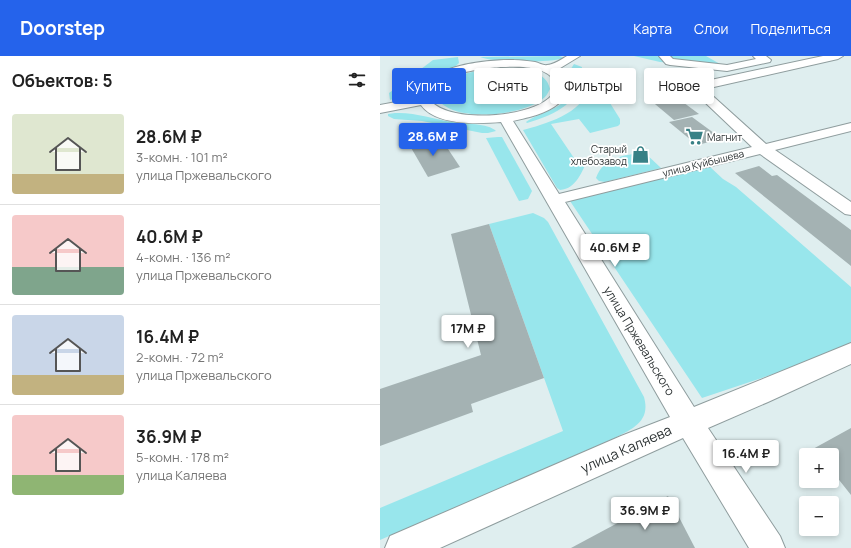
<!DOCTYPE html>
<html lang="ru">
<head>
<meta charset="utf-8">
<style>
	:root { --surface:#fff; --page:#f6f6f6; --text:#222; --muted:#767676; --line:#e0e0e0; --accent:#2563eb }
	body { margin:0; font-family:Manrope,sans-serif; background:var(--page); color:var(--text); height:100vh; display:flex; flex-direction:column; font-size:15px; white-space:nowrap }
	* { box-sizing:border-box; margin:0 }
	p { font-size:13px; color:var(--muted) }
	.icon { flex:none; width:22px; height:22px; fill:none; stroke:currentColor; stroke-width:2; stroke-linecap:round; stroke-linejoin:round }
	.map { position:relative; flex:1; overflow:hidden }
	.sheet { display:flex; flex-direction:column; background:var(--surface); width:380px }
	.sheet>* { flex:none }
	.guide { position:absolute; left:12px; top:12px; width:380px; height:36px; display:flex; gap:8px }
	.buttons { position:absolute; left:419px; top:392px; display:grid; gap:8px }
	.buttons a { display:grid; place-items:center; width:40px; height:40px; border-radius:4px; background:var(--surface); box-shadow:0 2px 6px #0003; font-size:20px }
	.price { position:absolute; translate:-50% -34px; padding:0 9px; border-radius:4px; background:#fff; color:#222; font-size:13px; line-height:26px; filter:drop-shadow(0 1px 2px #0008) }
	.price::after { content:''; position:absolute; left:50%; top:24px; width:12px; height:9px; margin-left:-6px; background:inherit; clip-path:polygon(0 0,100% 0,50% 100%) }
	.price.on { background:var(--accent); color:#fff }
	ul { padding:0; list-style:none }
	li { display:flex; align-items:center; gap:12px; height:100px; padding:0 12px }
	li+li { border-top:1px solid var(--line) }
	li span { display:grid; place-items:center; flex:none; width:112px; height:80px; border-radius:4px; color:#555 }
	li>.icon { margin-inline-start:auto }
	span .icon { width:48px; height:48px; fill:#fffc; stroke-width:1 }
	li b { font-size:17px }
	h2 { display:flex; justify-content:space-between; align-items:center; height:48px; padding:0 12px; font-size:17px }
	.tag { padding:0 14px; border-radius:4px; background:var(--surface); box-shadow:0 2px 6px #0003; font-size:14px; line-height:36px }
	.tag.on { background:var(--accent); color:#fff }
	header { display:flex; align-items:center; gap:24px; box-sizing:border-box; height:56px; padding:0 20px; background:var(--accent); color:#fff }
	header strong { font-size:19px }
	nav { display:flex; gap:22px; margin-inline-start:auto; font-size:14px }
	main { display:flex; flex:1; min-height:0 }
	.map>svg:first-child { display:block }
	.green { fill:#98e6ec }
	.building { fill:#a4b2b3 }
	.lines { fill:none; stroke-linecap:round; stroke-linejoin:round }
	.minor-casing { stroke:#8f9d9e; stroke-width:2 }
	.minor { fill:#fff; fill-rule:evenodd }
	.labels { text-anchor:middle; stroke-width:3.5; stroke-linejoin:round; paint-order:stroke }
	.far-poi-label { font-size:10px; fill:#2d3334; stroke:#fff; text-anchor:start }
	.far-street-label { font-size:10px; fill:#2d3334; stroke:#fff }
	.street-label { font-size:12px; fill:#2d3334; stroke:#fff }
	.near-street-label { font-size:14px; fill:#2d3334; stroke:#fff }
</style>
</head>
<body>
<header>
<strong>Doorstep</strong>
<nav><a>Карта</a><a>Слои</a><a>Поделиться</a></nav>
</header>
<main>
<section class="sheet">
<h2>Объектов: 5<svg class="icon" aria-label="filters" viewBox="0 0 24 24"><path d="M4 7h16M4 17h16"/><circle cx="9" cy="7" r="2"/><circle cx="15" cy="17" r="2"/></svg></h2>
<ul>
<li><span style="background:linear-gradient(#dfe7d0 75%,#c2b280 0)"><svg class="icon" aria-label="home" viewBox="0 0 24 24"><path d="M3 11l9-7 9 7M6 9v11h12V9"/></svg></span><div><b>28.6M ₽</b><p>3-комн. · 101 m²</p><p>улица Пржевальского</p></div></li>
<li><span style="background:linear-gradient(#f6c9c9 65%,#7fa58c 0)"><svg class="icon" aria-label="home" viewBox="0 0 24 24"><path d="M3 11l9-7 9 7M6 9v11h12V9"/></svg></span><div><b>40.6M ₽</b><p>4-комн. · 136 m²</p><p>улица Пржевальского</p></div></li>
<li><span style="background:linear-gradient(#c9d6e8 75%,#c2b280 0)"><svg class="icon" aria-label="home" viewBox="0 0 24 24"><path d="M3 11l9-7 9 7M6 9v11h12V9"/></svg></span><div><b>16.4M ₽</b><p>2-комн. · 72 m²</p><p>улица Пржевальского</p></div></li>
<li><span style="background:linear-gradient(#f6c9c9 75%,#8fb573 0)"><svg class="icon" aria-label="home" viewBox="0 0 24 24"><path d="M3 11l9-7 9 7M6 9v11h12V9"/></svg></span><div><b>36.9M ₽</b><p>5-комн. · 178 m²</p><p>улица Каляева</p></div></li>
</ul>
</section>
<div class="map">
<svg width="471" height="492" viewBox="0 0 471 492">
	<rect width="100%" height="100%" fill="#dfeeef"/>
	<!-- green -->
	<g class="green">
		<path d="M179,0L185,2C169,7 115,7 100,1Z"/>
		<path d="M254,0H326L347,12L280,6Z"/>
		<path d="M78,1L79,7C71,16 58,19 49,24C35,32 25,40 10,44L9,37L53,4Z"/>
		<path d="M194,8L202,11C202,47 177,58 147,67L146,66C159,56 190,52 190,32C190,28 188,23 187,19Z"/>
		<path d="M120,12C137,13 166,12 170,33C169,35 167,39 165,41C147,59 86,65 65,50C63,49 60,46 58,44C57,18 101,14 120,12Z"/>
		<path d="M206,32L207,48L230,47L240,63V68L238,70L210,77L199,63L171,68L196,105L209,102C202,114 197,133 180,134L177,132L143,74C162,69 206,57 206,32Z"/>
		<path d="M15,57C35,56 53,63 73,66C84,68 108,67 116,75L108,77H102L42,65L14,63L8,60V58Z"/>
		<path d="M118,81H122L152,135L148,143L139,145L106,82Z"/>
		<path d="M264,96L281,112L225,126L219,125L216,122C224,100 244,100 264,96Z"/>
		<path d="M328,109L343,123L356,131L471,231V292L322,342L190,145Z"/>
		<path d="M153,157L164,162L168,166L264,341C271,366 252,373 233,383L0,484V452L183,375L109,168Z"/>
	</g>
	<!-- building -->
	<g class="building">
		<path d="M292,38L319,58L294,64L269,43Z"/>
		<path d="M312,61L342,83L317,89L289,66Z"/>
		<path d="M26,83L66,90L80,111L48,121Z"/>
		<path d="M379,110L392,120L397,119L471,174V210L355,117Z"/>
		<path d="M109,168L164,322L91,348L93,356L0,390V333L101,299L71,178Z"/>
		<path d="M471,372V439L452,415V399H422Z"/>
		<path d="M288,440L315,492H191Z"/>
	</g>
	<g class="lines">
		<defs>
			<g id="minor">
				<path d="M187,0H200L177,14L184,20L189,28C187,33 186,39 183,43C171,57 150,61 133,65L179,138L372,91L312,34L310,31L312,28L443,0H463L458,3L325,33L386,88L471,67V75L395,94L471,146V159L465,158L380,98L185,146L314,351L471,287V308L388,346L328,372L400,480L405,492H369L303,382L60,492H5L10,480L241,380L290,361L121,66C98,68 56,70 41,49L0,57V49L38,42C38,10 110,3 134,4C141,4 148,5 155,6C159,7 164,10 167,9C173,9 182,3 187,0ZM122,11C141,10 168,10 177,28C176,31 174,36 172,39C154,62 70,68 51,45C42,18 106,12 122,11Z"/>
				<path d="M279,0H290L293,3L347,9L376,3L373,0H386L391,4L390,6L347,15L290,9L286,8Z"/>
			</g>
		</defs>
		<!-- minor casing -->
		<use href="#minor" class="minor-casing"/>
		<!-- minor -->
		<use href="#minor" class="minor"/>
	</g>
	<!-- icons -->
	<defs>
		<symbol id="supermarket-bare" viewBox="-9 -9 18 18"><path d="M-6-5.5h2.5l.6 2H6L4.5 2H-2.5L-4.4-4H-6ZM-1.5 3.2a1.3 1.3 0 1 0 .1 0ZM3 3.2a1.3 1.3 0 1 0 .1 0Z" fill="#388186" stroke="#fff" stroke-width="2.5" paint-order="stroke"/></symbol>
		<symbol id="shop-bare" viewBox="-9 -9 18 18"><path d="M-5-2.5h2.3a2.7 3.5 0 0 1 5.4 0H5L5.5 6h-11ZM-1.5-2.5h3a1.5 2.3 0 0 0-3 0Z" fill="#388186" stroke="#fff" stroke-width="2.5" paint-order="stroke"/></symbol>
	</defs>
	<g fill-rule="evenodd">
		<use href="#supermarket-bare" x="302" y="68" width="25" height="25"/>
		<use href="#shop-bare" x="248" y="86" width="25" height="25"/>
	</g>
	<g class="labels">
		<!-- far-poi labels -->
		<g class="far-poi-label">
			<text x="327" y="85">Магнит</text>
			<text x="247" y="97" text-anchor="end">Старый<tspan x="247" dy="12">хлебозавод</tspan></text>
		</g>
		<!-- far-street labels -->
		<g class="far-street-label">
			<text transform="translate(323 107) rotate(-14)" y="4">улица Куйбышева</text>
		</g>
		<!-- street labels -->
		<g class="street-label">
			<text transform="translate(259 285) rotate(59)" y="4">улица Пржевальского</text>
		</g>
		<!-- near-street labels -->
		<g class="near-street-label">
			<text transform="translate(246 393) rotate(-24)" y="5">улица Каляева</text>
		</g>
	</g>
</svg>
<div class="buttons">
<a>+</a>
<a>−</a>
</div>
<b class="price on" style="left:53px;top:101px">28.6M ₽</b>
<b class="price" style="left:235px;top:212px">40.6M ₽</b>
<b class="price" style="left:88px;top:293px">17M ₽</b>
<b class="price" style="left:366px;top:418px">16.4M ₽</b>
<b class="price" style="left:265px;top:475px">36.9M ₽</b>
<div class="guide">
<a class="tag on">Купить</a>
<a class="tag">Снять</a>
<a class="tag">Фильтры</a>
<a class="tag">Новое</a>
</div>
</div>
</main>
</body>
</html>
